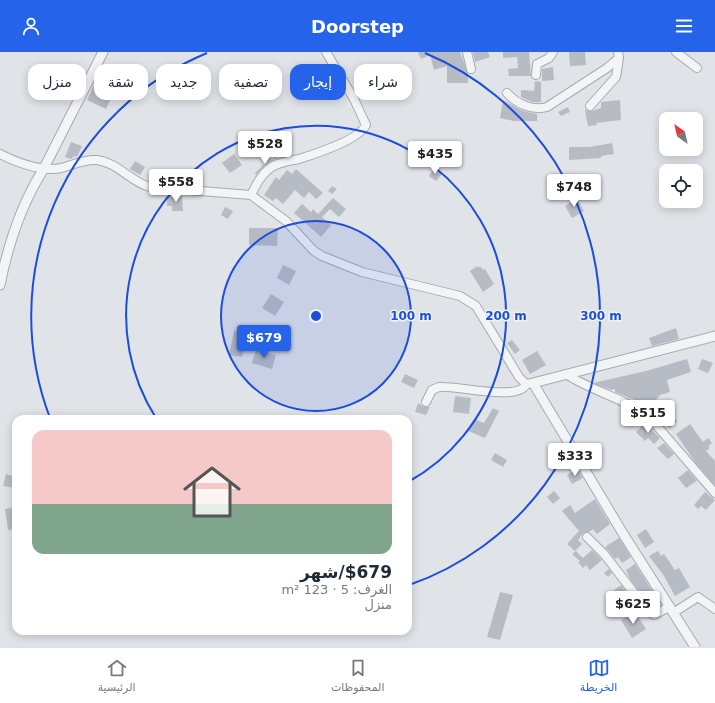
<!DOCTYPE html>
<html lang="ar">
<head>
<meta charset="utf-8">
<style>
	:root { --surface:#fff; --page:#f2f2f3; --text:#1f2937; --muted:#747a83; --line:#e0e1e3; --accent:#2563eb }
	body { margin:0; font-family:"DejaVu Sans",Cairo,sans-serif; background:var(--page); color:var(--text); direction:rtl; height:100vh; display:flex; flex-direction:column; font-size:15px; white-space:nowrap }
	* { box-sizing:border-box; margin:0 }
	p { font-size:13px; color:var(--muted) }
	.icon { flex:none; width:22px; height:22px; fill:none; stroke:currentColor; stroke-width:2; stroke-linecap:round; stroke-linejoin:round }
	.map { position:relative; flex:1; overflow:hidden; direction:ltr }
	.side { position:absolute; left:12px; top:363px; width:400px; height:220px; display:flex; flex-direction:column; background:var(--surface); border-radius:12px; box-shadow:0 2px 10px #0003; direction:rtl }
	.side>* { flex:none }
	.top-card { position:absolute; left:12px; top:12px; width:400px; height:36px; direction:rtl; display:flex; gap:8px }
	.needle { width:26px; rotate:326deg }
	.buttons { position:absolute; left:659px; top:60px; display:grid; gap:8px }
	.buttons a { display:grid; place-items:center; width:44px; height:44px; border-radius:8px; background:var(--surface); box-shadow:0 2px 10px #0003; font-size:20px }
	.price { position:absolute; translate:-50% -34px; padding:0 9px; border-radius:4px; background:#fff; color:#222; font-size:13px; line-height:26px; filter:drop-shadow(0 1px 2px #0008) }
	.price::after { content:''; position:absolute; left:50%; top:24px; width:12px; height:9px; margin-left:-6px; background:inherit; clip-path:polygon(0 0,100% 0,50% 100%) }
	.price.on { background:var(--accent); color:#fff }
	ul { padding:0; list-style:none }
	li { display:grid; align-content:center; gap:8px; height:212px; padding:0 20px }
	li span { display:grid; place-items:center; height:124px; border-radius:12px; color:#555 }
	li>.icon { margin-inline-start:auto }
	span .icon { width:72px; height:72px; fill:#fffc; stroke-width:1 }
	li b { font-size:17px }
	.pill { padding:0 14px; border-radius:12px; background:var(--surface); box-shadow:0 2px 10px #0003; font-size:14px; line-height:36px }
	.pill.on { background:var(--accent); color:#fff }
	header { display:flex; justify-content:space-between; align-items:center; height:52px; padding:0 20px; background:var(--accent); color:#fff; font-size:18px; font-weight:600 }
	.tabs { display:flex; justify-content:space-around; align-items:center; height:56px; border-top:1px solid var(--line); background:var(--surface); font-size:11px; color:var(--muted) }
	.tabs a { display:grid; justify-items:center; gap:2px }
	.tabs .on { color:var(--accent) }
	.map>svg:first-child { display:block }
	.building { fill:#b7bcc4 }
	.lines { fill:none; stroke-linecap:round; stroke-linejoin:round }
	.minor-casing { stroke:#a6aab2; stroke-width:10 }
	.tertiary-casing { stroke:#a6aab2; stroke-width:11 }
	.minor { stroke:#f2f4f6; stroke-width:8 }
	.tertiary { stroke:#f2f4f6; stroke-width:9 }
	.ring { fill:none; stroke:#1d4ed8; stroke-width:2 }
	.centre { fill:#1d4ed8; stroke:#eff2f6; stroke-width:2 }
	.ring-label { font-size:12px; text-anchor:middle; font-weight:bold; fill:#1d4ed8; stroke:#eff2f6; stroke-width:3; stroke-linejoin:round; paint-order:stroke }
</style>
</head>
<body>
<header><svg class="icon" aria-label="menu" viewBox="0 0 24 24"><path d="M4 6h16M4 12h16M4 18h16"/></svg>Doorstep<svg class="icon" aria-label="person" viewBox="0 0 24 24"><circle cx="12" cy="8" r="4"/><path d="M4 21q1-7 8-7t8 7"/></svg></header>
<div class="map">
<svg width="715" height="595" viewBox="0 0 715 595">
	<rect width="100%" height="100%" fill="#e0e3e8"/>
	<!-- building -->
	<g class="building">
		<path d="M418,0H460L468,21V31H447V14L434,18L430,3L421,7Z"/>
		<path d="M473,0H488L490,5L475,10Z"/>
		<path d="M503,0H529L531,24H509L508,17L518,16L517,5L503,6Z"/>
		<path d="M569,0H585L586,13L570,14Z"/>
		<path d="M553,15L554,28L542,29V17Z"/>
		<path d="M230,29L236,40L228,45L222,34Z"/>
		<path d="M535,29L541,30V50H532L521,45V38L534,39Z"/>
		<path d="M94,33L113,42L106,57L87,48Z"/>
		<path d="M503,48L523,59L537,62V69H514L500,66Z"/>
		<path d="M620,48L621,68L596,71L597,73L588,74L585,58L591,59L601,56V50Z"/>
		<path d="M568,55L570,60L561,64L558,60Z"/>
		<path d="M71,90L82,94L77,105L74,104L71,107L65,105Z"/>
		<path d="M612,91L614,102L601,104V106L569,108V95H589Z"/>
		<path d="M234,102L242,113L230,121L222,111Z"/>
		<path d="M275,105L277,106L266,112L256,123L255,121L270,106L272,108Z"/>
		<path d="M135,109L145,115L140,123L130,117Z"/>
		<path d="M296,117L323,141L316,147L309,140L304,146L295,138L283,152L276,146L273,149L264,143L276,125L279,128L287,118L292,122Z"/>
		<path d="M434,117L442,122L436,129L429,124Z"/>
		<path d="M332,134L337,137L332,142L328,139Z"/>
		<path d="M182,144L183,159H172V154H167V145Z"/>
		<path d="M333,146L346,157L339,165L330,157L322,165L331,173L321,185L294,161L302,152L311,160L313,157L318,162Z"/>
		<path d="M577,147L584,159L572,166L565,154Z"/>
		<path d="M225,155L233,159L228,167L221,163Z"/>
		<path d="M249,176H278L277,194L249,193Z"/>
		<path d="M283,213L296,219L289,233L277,226Z"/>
		<path d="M477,214L478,216L480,214L483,218L485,217L494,232L483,240L470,219Z"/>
		<path d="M271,242L284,250L275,264L262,256Z"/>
		<path d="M676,276L679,287L652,294L649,286Z"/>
		<path d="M234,279L246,282L242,305L229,303Z"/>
		<path d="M512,288L520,298L515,302L507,291Z"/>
		<path d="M256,298L276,303L272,317L252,311Z"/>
		<path d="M537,299L546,313L530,322L522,308Z"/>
		<path d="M687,307L691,320L667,328L670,340L660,343L656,348L661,352L652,361L637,349L615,340V337L611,338L593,331L646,319Z"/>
		<path d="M702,307L713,311L708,321L698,317Z"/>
		<path d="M405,322L418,328L414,336L401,330Z"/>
		<path d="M455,344L471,346L469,362L453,360Z"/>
		<path d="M418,351L424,355H430L426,363L415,360Z"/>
		<path d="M493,356L499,359L485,386L468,379L474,367L484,371Z"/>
		<path d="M669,360L677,369L670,376L660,368Z"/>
		<path d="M645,371L660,386L654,392L648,386L645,389L636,380Z"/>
		<path d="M690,372L703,390L708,386L712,391L708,394L710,396L706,399L715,409V433L695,410L676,382Z"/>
		<path d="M664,391L674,402L668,407L657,396Z"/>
		<path d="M495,401L507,408L503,415L491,408Z"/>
		<path d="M577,417L583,426L572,432L567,423Z"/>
		<path d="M688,418L697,429L686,436L678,426Z"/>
		<path d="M6,422L16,425V436L3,434Z"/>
		<path d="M554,439L560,446L553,452L547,445Z"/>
		<path d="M705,440L715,448L706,458L701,454L698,457L694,453Z"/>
		<path d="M595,447L610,472L597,482L593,477L589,480L583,481L578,488L582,492L575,499L567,492L579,479L562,459L570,453L575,461Z"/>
		<path d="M15,455L16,477L8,478L5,457Z"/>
		<path d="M646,477L654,490L645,496L637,483Z"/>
		<path d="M619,486L631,505L622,511L618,505L615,507L605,495Z"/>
		<path d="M592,498L602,508L590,518L586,513L583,516L578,510L580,509L572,502L576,499L583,506Z"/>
		<path d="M658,499L661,504L664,502L675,518L679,516L690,535L675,544L664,524L649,504Z"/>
		<path d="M635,512L655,543L652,544L656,550L651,554L630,527L626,518Z"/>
		<path d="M609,517L612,521L608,525L604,521Z"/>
		<path d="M621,533L637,554H636L631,548L626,552L624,549L622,550L614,538Z"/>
		<path d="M500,540L513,543L500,588L487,585Z"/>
		<path d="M635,560L646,577L632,586L621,568Z"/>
	</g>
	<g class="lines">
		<defs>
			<g id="minor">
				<path d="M467,0L471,17"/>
				<path d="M676,0L697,16"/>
				<path d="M536,23L537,12L549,6L553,0"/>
				<path d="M507,41C517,52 532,59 547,55L607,16L619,6L618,0"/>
				<path d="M590,54L616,25L619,6"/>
				<path d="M0,102C18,111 41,120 61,116C73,113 84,107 97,108C119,111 130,130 150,135L251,143L286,169L314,199L322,204L362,220L460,244L476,254L519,325L526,332L533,331"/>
				<path d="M251,143C256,133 261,123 270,116C278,110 289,109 299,107C315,102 359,88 366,73L354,47L326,0"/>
				<path d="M566,322C593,340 625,346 650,366L715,441"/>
				<path d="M426,350L432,338L439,335C456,333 520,350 526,332"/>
				<path d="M587,485L604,502L648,559L654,563L669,555"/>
				<path d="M673,561L698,545L715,557"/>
			</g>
			<g id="tertiary">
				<path d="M0,233C8,193 21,153 43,118L103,0"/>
				<path d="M695,595L622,480L533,331L715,284"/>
			</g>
		</defs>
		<!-- minor casing -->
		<use href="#minor" class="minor-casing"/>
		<!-- tertiary casing -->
		<use href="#tertiary" class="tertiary-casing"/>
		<!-- minor -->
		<use href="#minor" class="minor"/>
		<!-- tertiary -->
		<use href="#tertiary" class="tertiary"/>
	</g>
	<!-- distance rings -->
	<circle cx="316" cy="264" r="95" fill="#1d4ed8" fill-opacity=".12"/>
	<g class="ring">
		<circle cx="316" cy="264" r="95"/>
		<path d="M156 366A190 190 0 1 1 408 430"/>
		<path d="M50 366A285 285 0 0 1 207 1M425 1A285 285 0 0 1 409 533"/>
	</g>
	<circle cx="316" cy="264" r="6" class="centre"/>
	<g class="ring-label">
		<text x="411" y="268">100 m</text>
		<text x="506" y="268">200 m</text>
		<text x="601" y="268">300 m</text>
	</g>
</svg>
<div class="buttons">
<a><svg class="needle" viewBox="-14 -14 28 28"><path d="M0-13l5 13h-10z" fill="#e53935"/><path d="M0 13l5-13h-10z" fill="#747a83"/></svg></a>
<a><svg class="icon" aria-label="locate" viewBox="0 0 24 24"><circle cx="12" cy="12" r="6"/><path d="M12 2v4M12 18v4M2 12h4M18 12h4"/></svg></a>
</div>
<b class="price" style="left:265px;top:113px">$528</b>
<b class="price" style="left:435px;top:123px">$435</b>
<b class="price" style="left:176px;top:151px">$558</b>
<b class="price" style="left:574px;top:156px">$748</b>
<b class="price on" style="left:264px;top:307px">$679</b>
<b class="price" style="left:648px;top:382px">$515</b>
<b class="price" style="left:575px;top:425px">$333</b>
<b class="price" style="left:633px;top:573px">$625</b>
<div class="top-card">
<a class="pill">شراء</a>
<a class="pill on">إيجار</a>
<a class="pill">تصفية</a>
<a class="pill">جديد</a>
<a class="pill">شقة</a>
<a class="pill">منزل</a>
</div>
<section class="side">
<ul>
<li><span style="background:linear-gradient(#f6c9c9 60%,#7fa58c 0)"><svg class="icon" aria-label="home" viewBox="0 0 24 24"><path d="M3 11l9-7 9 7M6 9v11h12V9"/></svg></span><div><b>$679/شهر</b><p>الغرف: 5 · 123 m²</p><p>منزل</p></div></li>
</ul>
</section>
</div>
<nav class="tabs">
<a class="on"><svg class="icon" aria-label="map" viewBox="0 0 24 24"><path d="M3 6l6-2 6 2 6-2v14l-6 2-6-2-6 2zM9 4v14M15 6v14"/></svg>الخريطة</a>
<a><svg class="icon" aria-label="saved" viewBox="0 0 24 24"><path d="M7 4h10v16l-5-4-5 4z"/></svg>المحفوظات</a>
<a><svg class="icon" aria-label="home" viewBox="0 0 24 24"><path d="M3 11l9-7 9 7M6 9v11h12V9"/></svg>الرئيسية</a>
</nav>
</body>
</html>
